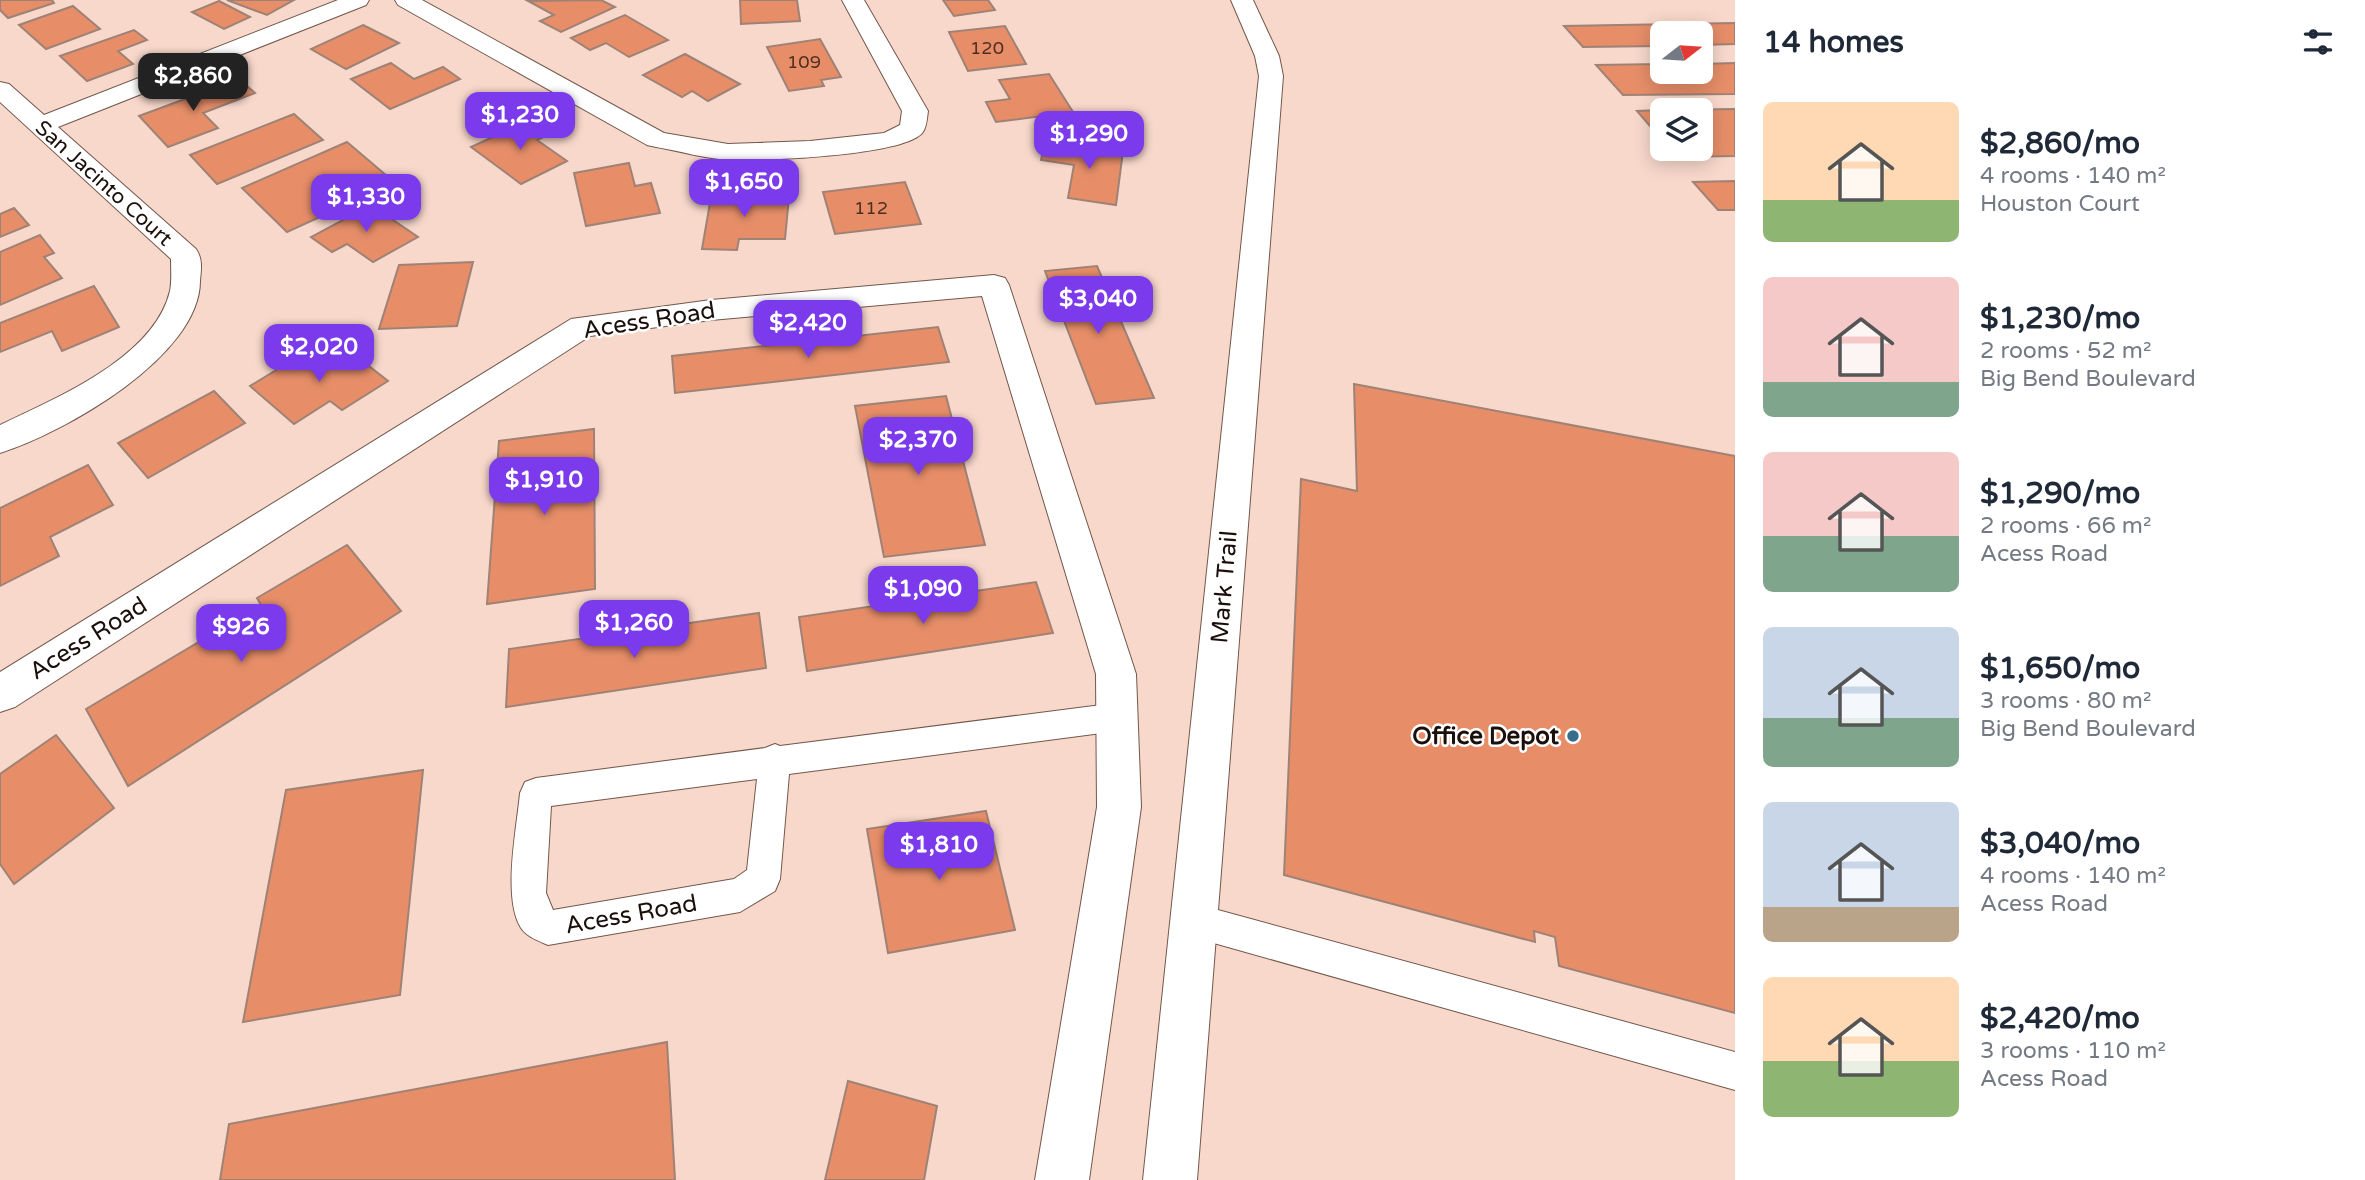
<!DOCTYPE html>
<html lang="en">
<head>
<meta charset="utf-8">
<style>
	:root { --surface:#fff; --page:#f2f2f3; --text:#1f2937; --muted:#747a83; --accent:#7c3aed }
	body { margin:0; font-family:"Varela Round",sans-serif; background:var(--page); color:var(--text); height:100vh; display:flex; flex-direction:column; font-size:26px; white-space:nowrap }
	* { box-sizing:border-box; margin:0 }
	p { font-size:23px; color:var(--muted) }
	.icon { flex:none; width:38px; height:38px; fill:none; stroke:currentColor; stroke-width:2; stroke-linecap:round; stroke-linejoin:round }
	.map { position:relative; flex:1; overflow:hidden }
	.sheet { display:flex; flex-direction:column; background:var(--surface); width:630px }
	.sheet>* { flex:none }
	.needle { width:46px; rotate:73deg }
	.fabs { position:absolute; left:1650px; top:21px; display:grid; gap:14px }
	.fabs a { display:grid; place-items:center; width:63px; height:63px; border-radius:10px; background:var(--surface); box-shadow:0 4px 18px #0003; font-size:35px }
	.price { position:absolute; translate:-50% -60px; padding:0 16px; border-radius:14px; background:var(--accent); color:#fff; font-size:23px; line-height:46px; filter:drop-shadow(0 2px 4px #0008) }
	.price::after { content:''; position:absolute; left:50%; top:42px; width:21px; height:16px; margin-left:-10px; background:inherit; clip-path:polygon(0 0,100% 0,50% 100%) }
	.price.selected { background:#222; color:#fff }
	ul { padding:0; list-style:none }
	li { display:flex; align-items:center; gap:21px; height:175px; padding:0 28px }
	li span { display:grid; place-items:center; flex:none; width:196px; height:140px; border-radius:10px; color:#555 }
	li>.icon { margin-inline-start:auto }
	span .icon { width:84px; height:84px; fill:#fffc; stroke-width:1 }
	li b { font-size:30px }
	h2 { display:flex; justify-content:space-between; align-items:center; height:84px; padding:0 28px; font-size:30px }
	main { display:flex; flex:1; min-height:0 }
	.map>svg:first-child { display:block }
	.building { fill:#e78e69; stroke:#9f8276; stroke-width:2 }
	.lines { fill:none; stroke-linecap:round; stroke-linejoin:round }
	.lane-casing { stroke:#72574c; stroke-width:2 }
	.street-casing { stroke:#72574c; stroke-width:2 }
	.lane { fill:#fff; fill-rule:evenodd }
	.street { fill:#fff; fill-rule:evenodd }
	.poi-dot { fill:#386e8a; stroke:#fff; stroke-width:2.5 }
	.labels { text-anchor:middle; stroke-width:5; stroke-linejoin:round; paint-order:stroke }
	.far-number-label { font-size:18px; fill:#4d2f22 }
	.far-street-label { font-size:21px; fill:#1a0f0b; stroke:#fff }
	.street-label { font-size:24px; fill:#1a0f0b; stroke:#fff }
	.poi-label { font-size:24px; font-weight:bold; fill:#1a0f0b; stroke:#fff; text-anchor:end }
</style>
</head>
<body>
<main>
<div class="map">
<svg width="1735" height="1180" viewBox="0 0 1735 1180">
	<rect width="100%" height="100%" fill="#f8d8cb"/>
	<!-- building -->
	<g class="building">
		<path d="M0,0H52L54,3L8,18L0,10Z"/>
		<path d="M227,0H294L267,15Z"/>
		<path d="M601,0L615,7L561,32L540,21L554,15L528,1Z"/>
		<path d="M740,0H797L800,21L741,24Z"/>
		<path d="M943,0H988L995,10L954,16Z"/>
		<path d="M219,1L250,17L224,29L192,12Z"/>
		<path d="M73,6L100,29L46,49L19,25Z"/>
		<path d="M625,15L668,40L629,57L606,43L590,50L571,38Z"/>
		<path d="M1735,23V44L1701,45V33H1662V46L1583,47L1564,26Z"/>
		<path d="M363,25L399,43L346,69L311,49Z"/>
		<path d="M1005,26L1026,64L968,71L949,32Z"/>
		<path d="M134,30L147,40L118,51L133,64L87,81L60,56Z"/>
		<path d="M820,39L841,77L821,80L824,86L789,91L767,47Z"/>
		<path d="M685,54L740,84L708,101L692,91L682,97L643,75Z"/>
		<path d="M391,63L414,79L443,67L460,79L390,109L351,79Z"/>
		<path d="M1735,63V94L1623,95L1596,65L1662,64V72H1701V64Z"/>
		<path d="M1049,74L1073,112L996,122L986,102L1010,99L999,80Z"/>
		<path d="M239,79L255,93L203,113L218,128L168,147L139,116Z"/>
		<path d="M1735,109V156L1678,157L1670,149H1701V110H1671Z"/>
		<path d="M1662,110V140L1637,111Z"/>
		<path d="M294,114L323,140L217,184L190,155Z"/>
		<path d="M530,120L550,134L537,140L567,161L521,184L471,147Z"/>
		<path d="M1045,141L1123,151L1116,205L1068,198L1074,165L1041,160Z"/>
		<path d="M347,142L387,176L337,199L344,206L287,232L242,188Z"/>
		<path d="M629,163L635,186L651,183L660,213L586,226L574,173Z"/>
		<path d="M1735,181V210H1718L1693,182Z"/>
		<path d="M905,182L921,224L835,234L823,192Z"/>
		<path d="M712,191H745L744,197H789L785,239H739L737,250L702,249Z"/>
		<path d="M371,205L418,237L373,262L347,244L332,252L311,237Z"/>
		<path d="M14,208L29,225L0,237V214Z"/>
		<path d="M40,235L54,253L44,257L62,278L0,305V252Z"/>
		<path d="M473,262L457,326L379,329L399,265Z"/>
		<path d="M1097,266L1154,398L1096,404L1045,271Z"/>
		<path d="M94,286L119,327L62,351L52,331L0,352V323Z"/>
		<path d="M938,327L949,362L675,393L672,356Z"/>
		<path d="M341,344L388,381L342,410L330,401L294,424L250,386L296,358L305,366Z"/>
		<path d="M1354,384L1735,456V1013L1559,966L1555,937L1534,931L1535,942L1284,875L1301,479L1357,491Z"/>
		<path d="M214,391L245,423L148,478L118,443Z"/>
		<path d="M946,396L985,545L884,557L855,406Z"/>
		<path d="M594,429L595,589L487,604L499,441Z"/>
		<path d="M88,465L113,505L50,537L59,556L0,586V508Z"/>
		<path d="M347,545L401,611L128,786L86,709L261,605L257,598Z"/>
		<path d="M1036,582L1053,633L807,671L799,617Z"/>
		<path d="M759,613L766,668L506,707L509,649Z"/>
		<path d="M56,735L114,808L14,884L0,864V774Z"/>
		<path d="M423,770L400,995L243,1022L286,790Z"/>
		<path d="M986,811L1015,930L888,953L867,829Z"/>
		<path d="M667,1042L675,1180H220L229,1124Z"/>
		<path d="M848,1081L937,1106L924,1180H825Z"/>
	</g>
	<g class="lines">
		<defs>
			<g id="lane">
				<path d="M1117,703L1128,707L1132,717L1128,727L1117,731L789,774L780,879L775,891L740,912L548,945C539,941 527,937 521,928C502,898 517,827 520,793L525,782L536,778L765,748L775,744L780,746ZM757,779L747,870L734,879L553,910L546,893L551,806Z"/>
				<path d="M1196,904L1735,1052V1090L1196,938L1184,933L1179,921L1184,909Z"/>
			</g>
			<g id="street">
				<path d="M338,0H369L366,5L58,127L196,249C203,259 201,270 200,281C200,356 64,433 0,453V425C56,398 154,358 170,291C172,281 171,269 171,259L0,102V82L9,84L44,115Z"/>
				<path d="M395,0H422L664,133L728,144L810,141L884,133L900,125L902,111L842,0H864L928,111C927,117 927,126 923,132C906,156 762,161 730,160C706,159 680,151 656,147L647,145L398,5Z"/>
				<path d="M1231,0H1253L1279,56L1283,76L1197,1180H1143L1259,76L1255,56Z"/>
				<path d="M994,275L1005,278L1009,285L1136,674L1141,807L1089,1180H1035L1097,807L1096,674L982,296L711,320L590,336L15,707L0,712V672L571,319L711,300Z"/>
			</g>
		</defs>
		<!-- lane casing -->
		<use href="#lane" class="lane-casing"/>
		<!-- street casing -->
		<use href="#street" class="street-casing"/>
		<!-- lane -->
		<use href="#lane" class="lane"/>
		<!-- street -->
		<use href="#street" class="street"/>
	</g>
	<!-- markers -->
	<circle class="poi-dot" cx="1573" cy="736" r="7"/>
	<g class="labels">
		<!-- far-number labels -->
		<g class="far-number-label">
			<text x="987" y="54">120</text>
			<text x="804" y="68">109</text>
			<text x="871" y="214">112</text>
		</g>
		<!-- far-street labels -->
		<g class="far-street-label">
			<text transform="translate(104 183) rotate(42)" y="7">San Jacinto Court</text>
		</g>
		<!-- street labels -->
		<g class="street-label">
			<text transform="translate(649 320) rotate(-9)" y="8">Acess Road</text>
			<text transform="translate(1224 587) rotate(-85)" y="8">Mark Trail</text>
			<text transform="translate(88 638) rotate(-32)" y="8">Acess Road</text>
			<text transform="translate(631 914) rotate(-10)" y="8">Acess Road</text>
		</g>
		<!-- poi labels -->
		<g class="poi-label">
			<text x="1559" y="744">Office Depot</text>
		</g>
	</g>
</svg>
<div class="fabs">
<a><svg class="needle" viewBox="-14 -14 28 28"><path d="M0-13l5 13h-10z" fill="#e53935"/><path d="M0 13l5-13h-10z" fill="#747a83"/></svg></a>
<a><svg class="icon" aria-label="layers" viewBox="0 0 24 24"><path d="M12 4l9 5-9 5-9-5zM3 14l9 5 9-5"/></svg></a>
</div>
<b class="price selected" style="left:193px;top:113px">$2,860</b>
<b class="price" style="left:520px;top:152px">$1,230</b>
<b class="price" style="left:1089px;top:171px">$1,290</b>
<b class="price" style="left:744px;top:219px">$1,650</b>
<b class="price" style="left:366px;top:234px">$1,330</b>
<b class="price" style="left:1098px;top:336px">$3,040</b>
<b class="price" style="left:808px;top:360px">$2,420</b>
<b class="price" style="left:319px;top:384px">$2,020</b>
<b class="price" style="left:918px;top:477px">$2,370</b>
<b class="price" style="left:544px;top:517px">$1,910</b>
<b class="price" style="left:923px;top:626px">$1,090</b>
<b class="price" style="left:634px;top:660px">$1,260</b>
<b class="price" style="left:241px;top:664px">$926</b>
<b class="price" style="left:939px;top:882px">$1,810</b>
</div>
<section class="sheet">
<h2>14 homes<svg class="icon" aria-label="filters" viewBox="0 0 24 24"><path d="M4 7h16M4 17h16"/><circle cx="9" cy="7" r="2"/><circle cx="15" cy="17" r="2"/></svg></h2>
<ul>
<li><span style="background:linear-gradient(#ffd9b3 70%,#8fb573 0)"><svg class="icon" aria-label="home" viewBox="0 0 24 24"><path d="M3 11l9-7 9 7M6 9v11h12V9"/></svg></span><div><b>$2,860/mo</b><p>4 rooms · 140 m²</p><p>Houston Court</p></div></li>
<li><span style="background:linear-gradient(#f6c9c9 75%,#7fa58c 0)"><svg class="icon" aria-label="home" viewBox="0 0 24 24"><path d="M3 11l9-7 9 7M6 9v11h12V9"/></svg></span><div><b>$1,230/mo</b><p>2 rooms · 52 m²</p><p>Big Bend Boulevard</p></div></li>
<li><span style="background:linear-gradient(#f6c9c9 60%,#7fa58c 0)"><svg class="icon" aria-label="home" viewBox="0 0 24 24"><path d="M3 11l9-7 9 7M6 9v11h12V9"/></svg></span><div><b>$1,290/mo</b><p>2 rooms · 66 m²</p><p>Acess Road</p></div></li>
<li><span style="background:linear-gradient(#c9d6e8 65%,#7fa58c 0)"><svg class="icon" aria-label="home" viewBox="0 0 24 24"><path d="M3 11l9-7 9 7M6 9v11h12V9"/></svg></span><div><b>$1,650/mo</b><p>3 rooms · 80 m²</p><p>Big Bend Boulevard</p></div></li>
<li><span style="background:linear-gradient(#c9d6e8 75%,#b9a48a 0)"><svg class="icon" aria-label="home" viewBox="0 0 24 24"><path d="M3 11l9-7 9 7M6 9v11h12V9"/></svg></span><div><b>$3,040/mo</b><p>4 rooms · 140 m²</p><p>Acess Road</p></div></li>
<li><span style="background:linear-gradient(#ffd9b3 60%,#8fb573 0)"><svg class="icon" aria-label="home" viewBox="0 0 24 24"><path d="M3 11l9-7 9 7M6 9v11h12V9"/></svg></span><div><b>$2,420/mo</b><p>3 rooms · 110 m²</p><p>Acess Road</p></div></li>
</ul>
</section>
</main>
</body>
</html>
